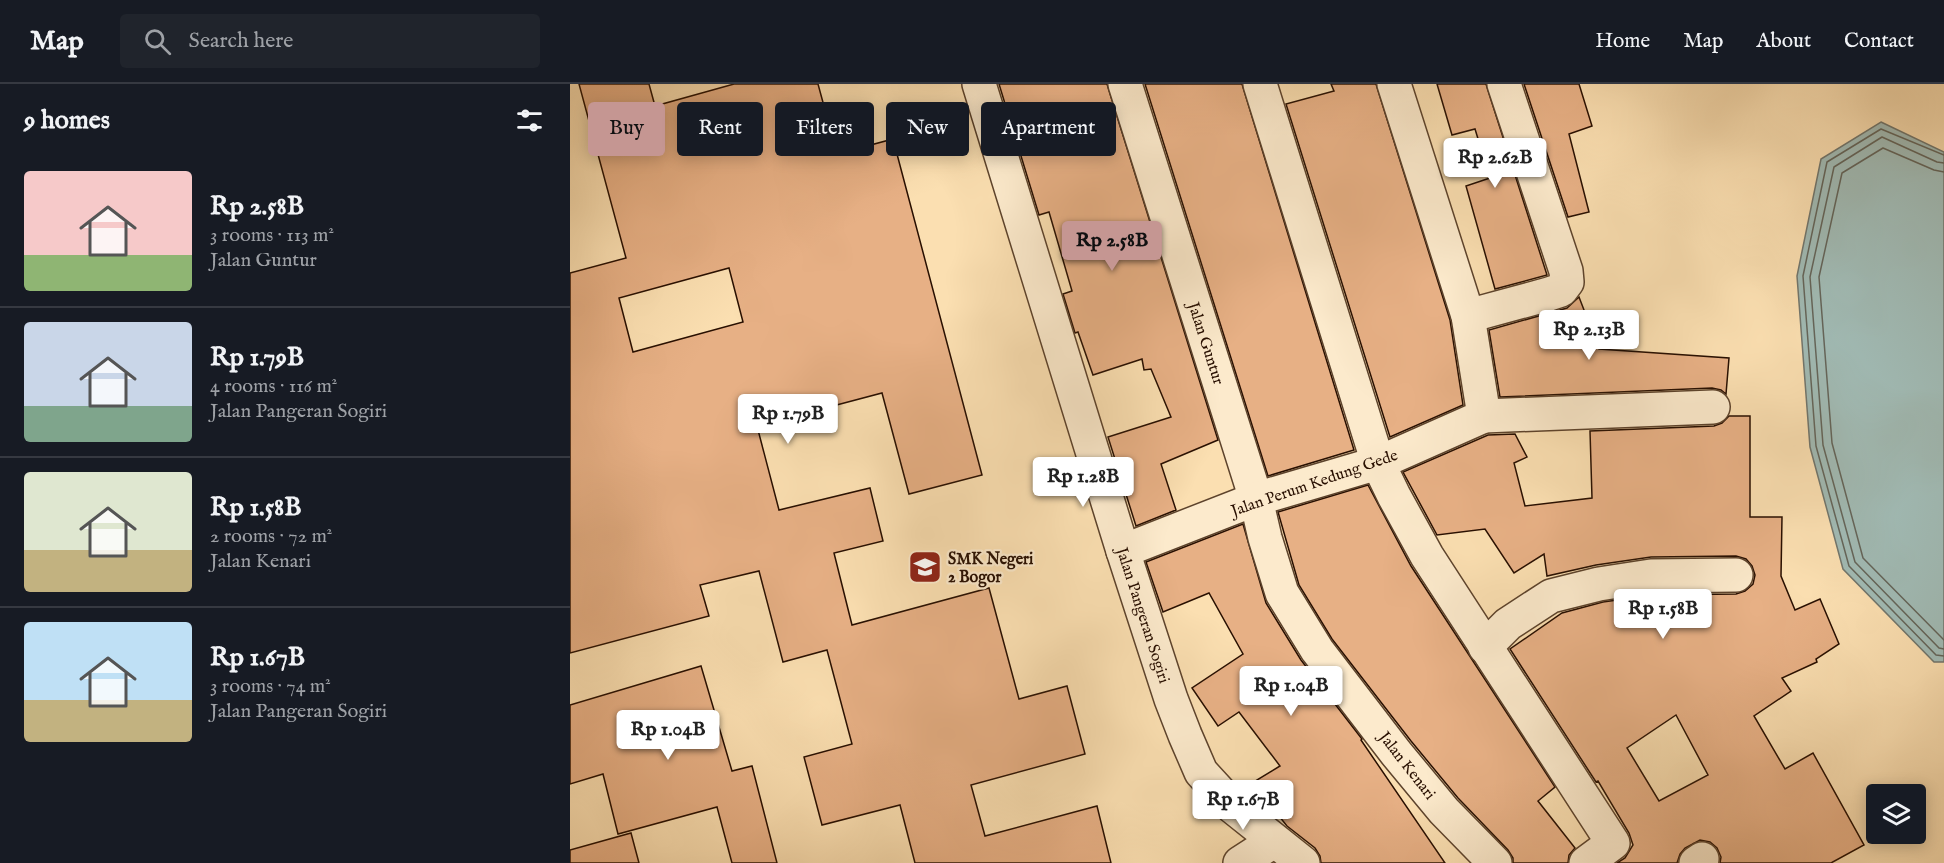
<!DOCTYPE html>
<html lang="en">
<head>
<meta charset="utf-8">
<style>
	:root { --surface:#171b24; --page:#20242c; --text:#f1f3f6; --muted:#9ea1a6; --line:#363941; --accent:#c59692 }
	body { margin:0; font-family:"IM FELL English",serif; background:var(--page); color:var(--text); height:100vh; display:flex; flex-direction:column; font-size:22px; white-space:nowrap }
	* { box-sizing:border-box; margin:0 }
	p { font-size:20px; color:var(--muted) }
	.icon { flex:none; width:33px; height:33px; fill:none; stroke:currentColor; stroke-width:2; stroke-linecap:round; stroke-linejoin:round }
	.map { position:relative; flex:1; overflow:hidden }
	.details { display:flex; flex-direction:column; background:var(--surface); width:570px }
	.details>* { flex:none }
	.hud { position:absolute; left:18px; top:18px; width:570px; height:54px; display:flex; gap:12px }
	.buttons { position:absolute; left:1296px; top:700px; display:grid; gap:12px }
	.buttons a { display:grid; place-items:center; width:60px; height:60px; border-radius:6px; background:var(--surface); box-shadow:0 3px 15px #0003; font-size:30px }
	.price { position:absolute; translate:-50% -51px; padding:0 14px; border-radius:6px; background:#fff; color:#222; font-size:20px; line-height:39px; filter:drop-shadow(0 2px 3px #0008) }
	.price::after { content:''; position:absolute; left:50%; top:36px; width:18px; height:14px; margin-left:-9px; background:inherit; clip-path:polygon(0 0,100% 0,50% 100%) }
	.price.on { background:var(--accent); color:#111 }
	ul { padding:0; list-style:none }
	li { display:flex; align-items:center; gap:18px; height:150px; padding:0 24px }
	li+li { border-top:2px solid var(--line) }
	li span { display:grid; place-items:center; flex:none; width:168px; height:120px; border-radius:6px; color:#555 }
	li>.icon { margin-inline-start:auto }
	span .icon { width:72px; height:72px; fill:#fffc; stroke-width:1 }
	li b { font-size:26px }
	h2 { display:flex; justify-content:space-between; align-items:center; height:72px; padding:0 24px; font-size:26px }
	.pill { padding:0 21px; border-radius:6px; background:var(--surface); box-shadow:0 3px 15px #0003; font-size:21px; line-height:54px }
	.pill.on { background:var(--accent); color:#111 }
	header { display:flex; align-items:center; gap:36px; box-sizing:border-box; height:84px; padding:0 30px; background:var(--surface); border-bottom:2px solid var(--line) }
	header strong { font-size:28px }
	nav { display:flex; gap:33px; margin-inline-start:auto; font-size:21px }
	.search { width:420px; height:54px; background:var(--page); display:flex; align-items:center; gap:15px; box-sizing:border-box; padding:0 21px; border-radius:6px; color:var(--muted); font-size:22px }
	main { display:flex; flex:1; min-height:0 }
	.map>svg:first-child { display:block }
	.water { fill:#a1bbb5; stroke:#71766d; stroke-width:1.5 }
	.lines { fill:none; stroke-linecap:round; stroke-linejoin:round }
	.shore { stroke:#64655a; stroke-width:1.5 }
	.building { fill:#e7b085; stroke:#280f00; stroke-width:1.5; fill-rule:evenodd }
	.minor-casing { stroke:#5d432c; stroke-width:36 }
	.minor { stroke:#fceacc; stroke-width:33 }
	.labels { text-anchor:middle; stroke-width:4.5; stroke-linejoin:round; paint-order:stroke }
	.street-label { font-size:16px; fill:#280f00; stroke:#fceacc }
	.poi-label { font-size:16px; font-weight:bold; fill:#280f00; stroke:#fceacc; text-anchor:start }
</style>
</head>
<body>
<header>
<strong>Map</strong>
<div class="search"><svg class="icon" aria-label="search" viewBox="0 0 24 24"><circle cx="10" cy="10" r="6"/><path d="M15 15l6 6"/></svg>Search here</div>
<nav><a>Home</a><a>Map</a><a>About</a><a>Contact</a></nav>
</header>
<main>
<section class="details">
<h2>9 homes<svg class="icon" aria-label="filters" viewBox="0 0 24 24"><path d="M4 7h16M4 17h16"/><circle cx="9" cy="7" r="2"/><circle cx="15" cy="17" r="2"/></svg></h2>
<ul>
<li><span style="background:linear-gradient(#f6c9c9 70%,#8fb573 0)"><svg class="icon" aria-label="home" viewBox="0 0 24 24"><path d="M3 11l9-7 9 7M6 9v11h12V9"/></svg></span><div><b>Rp 2.58B</b><p>3 rooms · 113 m²</p><p>Jalan Guntur</p></div></li>
<li><span style="background:linear-gradient(#c9d6e8 70%,#7fa58c 0)"><svg class="icon" aria-label="home" viewBox="0 0 24 24"><path d="M3 11l9-7 9 7M6 9v11h12V9"/></svg></span><div><b>Rp 1.79B</b><p>4 rooms · 116 m²</p><p>Jalan Pangeran Sogiri</p></div></li>
<li><span style="background:linear-gradient(#dfe7d0 65%,#c2b280 0)"><svg class="icon" aria-label="home" viewBox="0 0 24 24"><path d="M3 11l9-7 9 7M6 9v11h12V9"/></svg></span><div><b>Rp 1.58B</b><p>2 rooms · 72 m²</p><p>Jalan Kenari</p></div></li>
<li><span style="background:linear-gradient(#bfe0f5 65%,#c2b280 0)"><svg class="icon" aria-label="home" viewBox="0 0 24 24"><path d="M3 11l9-7 9 7M6 9v11h12V9"/></svg></span><div><b>Rp 1.67B</b><p>3 rooms · 74 m²</p><p>Jalan Pangeran Sogiri</p></div></li>
</ul>
</section>
<div class="map">
<svg width="1374" height="779" viewBox="0 0 1374 779">
	<rect width="100%" height="100%" fill="#fbdfb1"/>
	<filter id="stains"><feTurbulence type="fractalNoise" baseFrequency=".00333" numOctaves="4"/><feColorMatrix values="0 0 0 0 .2 0 0 0 0 .09 0 0 0 0 .02 0 0 0 .5 -.17"/></filter>
	<radialGradient id="worn" r=".72"><stop offset=".6" stop-color="#630" stop-opacity="0"/><stop offset="1" stop-color="#630" stop-opacity=".3"/></radialGradient>
	<!-- water -->
	<path class="water" d="M1311,38L1374,68V578H1364L1273,485L1240,363L1227,192L1251,75Z"/>
	<g class="lines">
		<!-- shore -->
		<g class="shore">
			<path d="M1374,71L1311,45L1257,78L1233,192L1246,362L1279,482L1366,571L1374,572"/>
			<path d="M1374,79L1367,78L1312,53L1264,83L1240,193L1253,361L1285,478L1369,564L1374,565"/>
			<path d="M1374,88L1364,86L1313,64L1272,89L1249,193L1262,359L1293,474L1374,556"/>
		</g>
	</g>
	<!-- building -->
	<g class="building">
		<path d="M9,0H79L85,22L164,0H248L267,70L323,55L412,391L339,410L312,309L187,342L209,426L300,404L313,457L264,469L282,541L419,504L449,615L497,602L515,670L401,701L415,752L527,722L541,779H345L330,721L252,741L234,673L282,660L257,566L213,578L189,487L130,501L139,532L0,569V189L56,174ZM159,184L173,238L63,268L49,214Z"/>
		<path d="M429,0H537L648,356L591,380L606,426L566,442L538,353L601,333L581,285L574,286L572,275L523,291L508,248L505,249L493,210L502,207L479,128L469,131Z"/>
		<path d="M575,0H672L784,366L698,392Z"/>
		<path d="M761,0H806L880,236L893,321L820,353L716,20L764,7Z"/>
		<path d="M867,0H916L977,191L925,205L896,102L920,94L905,45L882,51Z"/>
		<path d="M954,0H1009L1022,42L999,50L1019,128L998,133Z"/>
		<path d="M1009,213L1029,265L1159,274L1156,310L1151,306L1142,304L930,313L919,246L997,224Z"/>
		<path d="M1159,332H1180V433H1212L1211,492L1225,526L1250,515L1269,560L1246,575L1247,578L1212,594L1221,607L1184,632L1215,685L1243,669L1294,761L1261,779H1150L1151,773L1147,764L1140,758L1130,756L1115,764L1110,770L1107,779H1047L1055,774L1063,761L1059,749L1028,697L1026,698L940,565L992,529L1033,518L1083,511L1166,510L1175,507L1183,500L1185,491L1182,482L1176,475L1166,472L1081,473L1026,481L977,492L974,470L944,489L915,445L867,451L833,388L918,351L945,350L957,373L944,379L955,422L1022,414L1020,347L1144,342L1152,339ZM1106,631L1138,691L1089,717L1057,664Z"/>
		<path d="M798,401L841,482L985,703L968,717L1005,764L999,771L998,779H943V774L938,766L888,714L841,657L762,555L729,501L708,428Z"/>
		<path d="M673,440L696,519L731,576L792,655L791,656L875,779H751L750,772L745,764L717,742L709,732L706,734L672,705L710,682L669,628L648,642L622,604L673,570L639,509L593,528L576,478Z"/>
		<path d="M131,582L162,687L182,682L207,779H162L147,723L48,750L33,690L0,700V621Z"/>
		<path d="M61,749L69,779H0V766Z"/>
	</g>
	<g class="lines">
		<defs>
			<g id="minor">
				<path d="M409,0L553,467L601,615L615,651L631,688L663,723L733,779"/>
				<path d="M555,0L686,415L695,454L712,509L747,566L826,669L874,727L925,779"/>
				<path d="M690,0L808,379L824,412L857,472L1043,759L1016,779"/>
				<path d="M898,232L979,210L991,206L997,198L996,187L934,0"/>
				<path d="M914,332L1143,323"/>
				<path d="M553,467L686,415L808,379L914,332L898,232L824,0"/>
				<path d="M915,563L938,540L981,512L1029,500L1081,492L1166,491"/>
				<path d="M670,779L704,757"/>
				<path d="M1126,779L1132,775"/>
			</g>
		</defs>
		<!-- minor casing -->
		<use href="#minor" class="minor-casing"/>
		<!-- minor -->
		<use href="#minor" class="minor"/>
	</g>
	<!-- icons -->
	<defs>
		<symbol id="school-square" viewBox="-11 -11 22 22"><rect x="-9" y="-9" width="18" height="18" rx="4" fill="#8f2418" stroke="#fceacc"/><path d="M0-5L7-2L0 1L-7-2ZM-4 1L0 2.5L4 1V4Q0 6-4 4Z" fill="#fff"/></symbol>
	</defs>
	<g fill-rule="evenodd">
		<use href="#school-square" x="336" y="464" width="38" height="38"/>
	</g>
	<g class="labels">
		<!-- street labels -->
		<g class="street-label">
			<text transform="translate(637 259) rotate(72)" y="6">Jalan Guntur</text>
			<text transform="translate(744 398) rotate(-19)" y="6">Jalan Perum Kedung Gede</text>
			<text transform="translate(574 531) rotate(72)" y="6">Jalan Pangeran Sogiri</text>
			<text transform="translate(838 681) rotate(52)" y="6">Jalan Kenari</text>
		</g>
		<!-- poi labels -->
		<g class="poi-label">
			<text x="378" y="480">SMK Negeri<tspan x="378" dy="18">2 Bogor</tspan></text>
		</g>
	</g>
	<rect width="100%" height="100%" filter="url(#stains)"/>
	<rect width="100%" height="100%" fill="url(#worn)"/>
</svg>
<div class="buttons">
<a><svg class="icon" aria-label="layers" viewBox="0 0 24 24"><path d="M12 4l9 5-9 5-9-5zM3 14l9 5 9-5"/></svg></a>
</div>
<b class="price" style="left:925px;top:105px">Rp 2.62B</b>
<b class="price on" style="left:542px;top:188px">Rp 2.58B</b>
<b class="price" style="left:1019px;top:277px">Rp 2.13B</b>
<b class="price" style="left:218px;top:361px">Rp 1.79B</b>
<b class="price" style="left:513px;top:424px">Rp 1.28B</b>
<b class="price" style="left:1093px;top:556px">Rp 1.58B</b>
<b class="price" style="left:721px;top:633px">Rp 1.04B</b>
<b class="price" style="left:98px;top:677px">Rp 1.04B</b>
<b class="price" style="left:673px;top:747px">Rp 1.67B</b>
<div class="hud">
<a class="pill on">Buy</a>
<a class="pill">Rent</a>
<a class="pill">Filters</a>
<a class="pill">New</a>
<a class="pill">Apartment</a>
</div>
</div>
</main>
</body>
</html>
